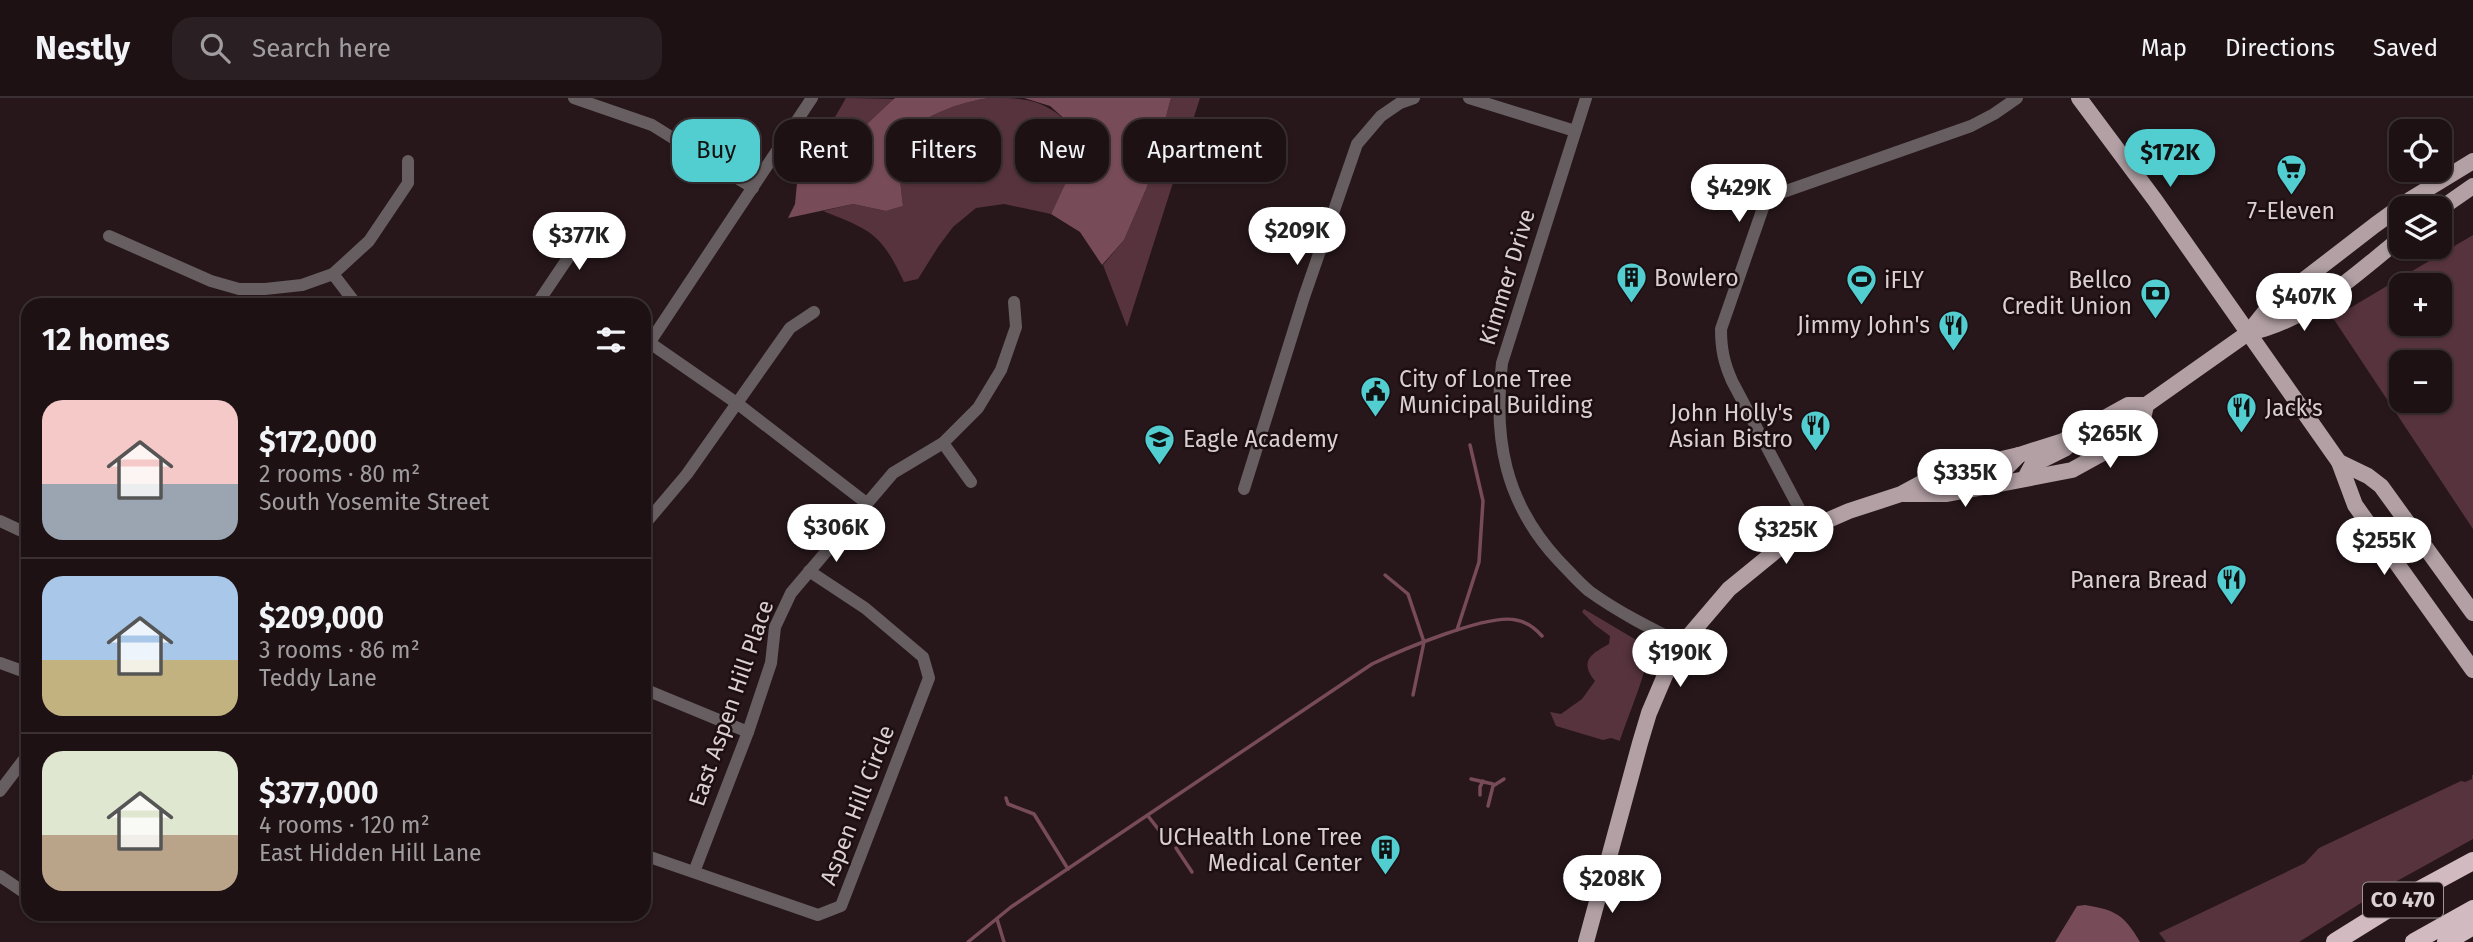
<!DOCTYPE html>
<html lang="en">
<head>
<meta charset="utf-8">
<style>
	:root { --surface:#1d1114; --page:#2a1f22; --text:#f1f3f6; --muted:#a09da0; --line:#3b3134; --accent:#52cdd0 }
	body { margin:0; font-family:"Fira Sans",sans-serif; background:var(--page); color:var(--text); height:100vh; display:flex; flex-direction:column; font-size:26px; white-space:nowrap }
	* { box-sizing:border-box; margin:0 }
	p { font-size:23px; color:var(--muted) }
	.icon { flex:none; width:38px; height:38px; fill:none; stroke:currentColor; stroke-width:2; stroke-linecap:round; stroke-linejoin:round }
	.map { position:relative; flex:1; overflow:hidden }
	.drawer { position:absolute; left:21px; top:200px; width:630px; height:623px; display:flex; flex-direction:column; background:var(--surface); border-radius:21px; box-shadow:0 2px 5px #0004,0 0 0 2px var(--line) }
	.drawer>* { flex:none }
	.banner { position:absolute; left:672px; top:21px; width:665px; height:63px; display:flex; gap:14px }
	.buttons { position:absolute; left:2389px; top:21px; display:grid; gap:14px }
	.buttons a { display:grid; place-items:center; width:63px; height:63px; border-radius:14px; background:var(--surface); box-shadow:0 2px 5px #0004,0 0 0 2px var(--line); font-size:35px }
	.price { position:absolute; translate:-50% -60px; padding:0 16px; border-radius:24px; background:#fff; color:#222; font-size:23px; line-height:46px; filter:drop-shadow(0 2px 4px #0008) }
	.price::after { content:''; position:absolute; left:50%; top:42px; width:21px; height:16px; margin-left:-10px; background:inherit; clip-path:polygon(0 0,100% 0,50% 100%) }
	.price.selected { background:var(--accent); color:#111 }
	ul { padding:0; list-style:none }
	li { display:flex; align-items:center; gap:21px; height:175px; padding:0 21px }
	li+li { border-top:2px solid var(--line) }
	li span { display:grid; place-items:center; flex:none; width:196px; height:140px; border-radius:21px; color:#555 }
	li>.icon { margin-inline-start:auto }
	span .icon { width:84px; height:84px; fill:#fffc; stroke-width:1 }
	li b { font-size:30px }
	h2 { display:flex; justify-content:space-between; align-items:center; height:84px; padding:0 21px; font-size:30px }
	.chip { padding:0 24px; border-radius:21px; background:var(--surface); box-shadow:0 2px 5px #0004,0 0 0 2px var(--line); font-size:24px; line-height:63px }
	.chip.selected { background:var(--accent); color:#111 }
	header { display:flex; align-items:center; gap:42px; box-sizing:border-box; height:98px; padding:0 35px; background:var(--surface); border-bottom:2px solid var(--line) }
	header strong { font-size:33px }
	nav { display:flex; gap:38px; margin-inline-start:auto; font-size:24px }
	.search { width:490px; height:63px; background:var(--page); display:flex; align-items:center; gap:18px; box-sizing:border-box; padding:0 24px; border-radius:21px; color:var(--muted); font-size:26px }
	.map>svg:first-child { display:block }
	.green { fill:#57333d; fill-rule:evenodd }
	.water { fill:#774b58 }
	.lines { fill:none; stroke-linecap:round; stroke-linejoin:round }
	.stream { stroke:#774b58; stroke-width:3.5 }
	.minor { stroke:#665e60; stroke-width:12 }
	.major { stroke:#b2a0a5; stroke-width:16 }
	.highway { stroke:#d1bbc0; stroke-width:18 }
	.labels { text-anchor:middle; stroke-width:5; stroke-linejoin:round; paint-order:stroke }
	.shield { fill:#1d0e12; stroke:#a19598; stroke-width:2 }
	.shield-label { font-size:21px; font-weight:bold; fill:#dacfd2 }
	.poi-label { font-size:23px; fill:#dacfd2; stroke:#1d0e12; text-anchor:start }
	.street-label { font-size:23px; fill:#dacfd2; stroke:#1d0e12 }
</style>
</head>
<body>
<header>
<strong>Nestly</strong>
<div class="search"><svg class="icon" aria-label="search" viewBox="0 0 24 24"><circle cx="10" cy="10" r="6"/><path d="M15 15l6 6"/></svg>Search here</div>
<nav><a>Map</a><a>Directions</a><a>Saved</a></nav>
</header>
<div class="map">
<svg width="2473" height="844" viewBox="0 0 2473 844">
	<rect width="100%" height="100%" fill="#27171b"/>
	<!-- green -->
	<g class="green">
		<path d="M846,0L896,1L850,42L825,56L797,85Z"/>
		<path d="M989,0C1023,0 1039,0 1066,22C1074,29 1082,38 1080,50C1078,70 1060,97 1051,116L1004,106L976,110L953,129L938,149L918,181L904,184C881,135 871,132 823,113L853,106L886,113L903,108C901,88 897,67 901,48C908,20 965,3 989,0Z"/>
		<path d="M1171,0H1200L1127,229L1103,167L1124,142L1147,89Z"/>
		<path d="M2473,137V431L2333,220ZM2440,187V226H2401V187ZM2401,264H2440V303H2401Z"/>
		<path d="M1584,511L1648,549L1645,554L1638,556L1640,562L1646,560C1649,569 1625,626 1620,643L1611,640L1603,642L1556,628L1550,614L1561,616L1582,601L1595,583C1578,562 1593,555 1609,546L1610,538L1595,527L1582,514Z"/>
		<path d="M2472,677H2473V741L2388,788L2299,844H2166L2159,835L2305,765L2319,750L2461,683L2465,684L2472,681Z"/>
	</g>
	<!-- water -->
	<g class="water">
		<path d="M895,0H989C965,3 908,20 901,48C897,67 901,88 903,108L886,113L853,106L788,120L795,106L797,85L809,71L825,56L850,42Z"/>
		<path d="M1024,0H1171L1147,89L1124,142L1102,167L1080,134L1051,116L1074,68L1081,48L1076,31L1050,8Z"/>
		<path d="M2085,807C2116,812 2124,817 2140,844H2055L2077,808Z"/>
	</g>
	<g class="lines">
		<!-- stream -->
		<g class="stream">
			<path d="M1385,477L1408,496L1424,544L1413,597"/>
			<path d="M1457,532L1479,464L1483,403L1470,347"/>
			<path d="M1471,681L1493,686"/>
			<path d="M1480,697V689L1483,683"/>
			<path d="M1006,700L1008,706L1034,716L1068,771"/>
			<path d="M1488,708L1493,688L1504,681"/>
			<path d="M1148,718L1162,736"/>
			<path d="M1176,750L1192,774"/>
			<path d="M997,821L1004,844"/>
			<path d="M968,844L1011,809L1372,566C1399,553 1488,515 1516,522C1527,524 1535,530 1542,538"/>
		</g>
		<!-- minor -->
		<g class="minor">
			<path d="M574,0L652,27L753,90"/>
			<path d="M1469,0L1575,33"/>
			<path d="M1586,0L1502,265C1493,341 1505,405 1559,463C1569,473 1578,484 1589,493C1618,514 1650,530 1682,546"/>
			<path d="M109,138L211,183L239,191H265L302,187L333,176L369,143L408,85V63"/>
			<path d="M333,176L356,206"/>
			<path d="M537,206L574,151L576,125"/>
			<path d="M650,245L738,306L865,404"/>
			<path d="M644,253L812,0"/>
			<path d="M943,345L971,384"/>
			<path d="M1244,391L1304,199L1357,46L1381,18L1400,5L1414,0"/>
			<path d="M0,423L28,436"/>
			<path d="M644,427L687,376L790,230L814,214"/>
			<path d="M1810,431L1732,283C1724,265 1721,251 1721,231L1764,107L1775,97L1971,28L1994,16L2017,0"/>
			<path d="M0,565L28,575"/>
			<path d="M644,591L748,634"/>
			<path d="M0,693L28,656"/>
			<path d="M644,757L818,817L841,808L929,580L923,559L865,510L809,473"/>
			<path d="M694,774L748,634L771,565L775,529L791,495L893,375L943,345L978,310L1001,272L1016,229L1014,204"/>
			<path d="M0,778L28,797"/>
		</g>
		<!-- major -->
		<g class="major">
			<path d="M2079,0L2155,102L2339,364L2355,407L2473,572"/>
			<path d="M2440,111L2473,88"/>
			<path d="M2248,235C2308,223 2354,177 2401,140"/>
			<path d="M2339,364L2368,378L2381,388L2473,515"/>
			<path d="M1973,380L2004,372L2019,357"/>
			<path d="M2025,380L2032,367L2066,350"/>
			<path d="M1904,396H1947L2072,372L2112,350L2141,330L2146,307"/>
			<path d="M1586,844L1640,645L1649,615L1669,568L1682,546L1729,491L1778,451L1817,427L1849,413L1901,396L1940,375L2019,357L2063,343L2128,307H2146L2248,235L2264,215L2283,198L2375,127L2411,101L2473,63"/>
		</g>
		<!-- highway -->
		<g class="highway">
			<path d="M2335,844L2412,796L2473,763"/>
			<path d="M2414,844L2473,811"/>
			<path d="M2446,844L2473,828"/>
		</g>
	</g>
	<!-- icons -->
	<defs>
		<symbol id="supermarket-pin" viewBox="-11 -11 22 30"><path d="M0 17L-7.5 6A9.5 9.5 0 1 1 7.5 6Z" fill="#52cdd0" stroke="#1d0e12"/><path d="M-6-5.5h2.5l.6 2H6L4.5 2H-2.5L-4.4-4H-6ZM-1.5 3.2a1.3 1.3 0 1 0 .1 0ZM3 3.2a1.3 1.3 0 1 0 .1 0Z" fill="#111"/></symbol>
		<symbol id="building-pin" viewBox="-11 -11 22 30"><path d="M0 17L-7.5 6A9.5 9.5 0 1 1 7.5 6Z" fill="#52cdd0" stroke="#1d0e12"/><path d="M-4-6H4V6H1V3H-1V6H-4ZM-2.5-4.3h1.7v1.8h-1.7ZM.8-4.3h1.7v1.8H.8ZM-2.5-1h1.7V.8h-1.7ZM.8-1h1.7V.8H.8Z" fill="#111"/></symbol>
		<symbol id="stadium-pin" viewBox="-11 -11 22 30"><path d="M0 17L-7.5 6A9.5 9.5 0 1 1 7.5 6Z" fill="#52cdd0" stroke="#1d0e12"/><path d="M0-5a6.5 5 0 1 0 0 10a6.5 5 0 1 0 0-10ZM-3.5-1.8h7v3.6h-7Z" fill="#111"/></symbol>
		<symbol id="bank-pin" viewBox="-11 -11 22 30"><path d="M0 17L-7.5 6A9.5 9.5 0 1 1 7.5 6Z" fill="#52cdd0" stroke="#1d0e12"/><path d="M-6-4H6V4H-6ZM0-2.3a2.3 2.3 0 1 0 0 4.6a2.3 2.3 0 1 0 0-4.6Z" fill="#111"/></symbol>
		<symbol id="restaurant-pin" viewBox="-11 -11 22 30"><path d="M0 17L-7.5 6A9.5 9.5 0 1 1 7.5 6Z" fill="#52cdd0" stroke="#1d0e12"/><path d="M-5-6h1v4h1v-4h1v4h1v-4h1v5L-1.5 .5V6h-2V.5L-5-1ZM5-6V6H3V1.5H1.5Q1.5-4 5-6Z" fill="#111"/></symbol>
		<symbol id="civic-pin" viewBox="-11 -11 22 30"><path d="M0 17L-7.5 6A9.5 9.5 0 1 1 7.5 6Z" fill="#52cdd0" stroke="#1d0e12"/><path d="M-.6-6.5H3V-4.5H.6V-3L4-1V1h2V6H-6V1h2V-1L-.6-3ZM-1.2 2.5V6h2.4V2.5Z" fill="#111"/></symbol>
		<symbol id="school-pin" viewBox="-11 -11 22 30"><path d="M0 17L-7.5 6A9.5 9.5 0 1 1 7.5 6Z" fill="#52cdd0" stroke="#1d0e12"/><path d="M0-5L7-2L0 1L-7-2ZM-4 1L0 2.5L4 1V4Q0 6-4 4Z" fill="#111"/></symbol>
	</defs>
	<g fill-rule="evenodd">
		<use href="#supermarket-pin" x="2274" y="54" width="35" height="47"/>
		<use href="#building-pin" x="1614" y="162" width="35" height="47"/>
		<use href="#stadium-pin" x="1844" y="164" width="35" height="47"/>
		<use href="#bank-pin" x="2138" y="178" width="35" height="47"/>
		<use href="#restaurant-pin" x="1936" y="210" width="35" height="47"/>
		<use href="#civic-pin" x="1358" y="276" width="35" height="47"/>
		<use href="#restaurant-pin" x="2224" y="292" width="35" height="47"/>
		<use href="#restaurant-pin" x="1798" y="310" width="35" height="47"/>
		<use href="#school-pin" x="1142" y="324" width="35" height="47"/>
		<use href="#restaurant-pin" x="2214" y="464" width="35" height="47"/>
		<use href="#building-pin" x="1368" y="734" width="35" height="47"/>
	</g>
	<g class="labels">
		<!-- shield labels -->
		<rect class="shield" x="2363" y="784.5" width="80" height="35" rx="5"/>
		<g class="shield-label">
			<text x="2403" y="809">CO 470</text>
		</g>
		<!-- poi labels -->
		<g class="poi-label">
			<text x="2291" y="121" text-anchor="middle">7-Eleven</text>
			<text x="1654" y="188">Bowlero</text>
			<text x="1884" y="190">iFLY</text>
			<text x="2132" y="190" text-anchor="end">Bellco<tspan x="2132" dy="26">Credit Union</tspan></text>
			<text x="1930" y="235" text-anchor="end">Jimmy John's</text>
			<text x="1399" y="289">City of Lone Tree<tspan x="1399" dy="26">Municipal Building</tspan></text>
			<text x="2265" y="318">Jack's</text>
			<text x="1793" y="323" text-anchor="end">John Holly's<tspan x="1793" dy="26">Asian Bistro</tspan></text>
			<text x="1183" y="349">Eagle Academy</text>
			<text x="2208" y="490" text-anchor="end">Panera Bread</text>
			<text x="1362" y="747" text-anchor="end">UCHealth Lone Tree<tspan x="1362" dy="26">Medical Center</tspan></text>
		</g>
		<!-- street labels -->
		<g class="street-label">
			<text transform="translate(1507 179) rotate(-73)" y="8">Kimmer Drive</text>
			<text transform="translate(731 605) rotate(-71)" y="8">East Aspen Hill Place</text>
			<text transform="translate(857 707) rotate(-69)" y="8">Aspen Hill Circle</text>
		</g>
	</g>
</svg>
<div class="buttons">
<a><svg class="icon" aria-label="locate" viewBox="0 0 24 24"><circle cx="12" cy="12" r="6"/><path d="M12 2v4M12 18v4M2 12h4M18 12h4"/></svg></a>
<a><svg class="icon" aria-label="layers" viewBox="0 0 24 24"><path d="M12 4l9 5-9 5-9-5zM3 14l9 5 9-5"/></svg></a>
<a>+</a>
<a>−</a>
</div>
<b class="price selected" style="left:2170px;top:91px">$172K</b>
<b class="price" style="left:1739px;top:126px">$429K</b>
<b class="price" style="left:1297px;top:169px">$209K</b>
<b class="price" style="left:579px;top:174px">$377K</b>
<b class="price" style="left:2304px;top:235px">$407K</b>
<b class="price" style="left:2110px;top:372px">$265K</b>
<b class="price" style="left:1965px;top:411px">$335K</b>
<b class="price" style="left:836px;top:466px">$306K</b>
<b class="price" style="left:1786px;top:468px">$325K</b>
<b class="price" style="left:2384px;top:479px">$255K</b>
<b class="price" style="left:1680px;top:591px">$190K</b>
<b class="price" style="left:1612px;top:817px">$208K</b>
<div class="banner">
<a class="chip selected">Buy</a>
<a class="chip">Rent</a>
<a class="chip">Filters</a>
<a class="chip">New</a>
<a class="chip">Apartment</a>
</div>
<section class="drawer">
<h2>12 homes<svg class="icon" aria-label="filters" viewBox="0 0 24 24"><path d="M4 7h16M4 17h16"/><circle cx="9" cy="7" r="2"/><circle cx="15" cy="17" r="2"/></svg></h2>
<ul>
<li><span style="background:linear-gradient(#f6c9c9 60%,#9aa5b1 0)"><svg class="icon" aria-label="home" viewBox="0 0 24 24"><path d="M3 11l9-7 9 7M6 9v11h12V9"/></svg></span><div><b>$172,000</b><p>2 rooms · 80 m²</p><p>South Yosemite Street</p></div></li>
<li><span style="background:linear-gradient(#a9c7e8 60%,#c2b280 0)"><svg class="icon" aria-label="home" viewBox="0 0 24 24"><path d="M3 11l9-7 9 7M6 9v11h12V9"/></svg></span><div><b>$209,000</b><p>3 rooms · 86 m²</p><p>Teddy Lane</p></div></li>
<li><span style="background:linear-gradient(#dfe7d0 60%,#b9a48a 0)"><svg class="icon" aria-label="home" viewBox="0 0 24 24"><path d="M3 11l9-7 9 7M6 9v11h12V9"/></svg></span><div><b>$377,000</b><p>4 rooms · 120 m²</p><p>East Hidden Hill Lane</p></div></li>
</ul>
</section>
</div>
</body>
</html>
